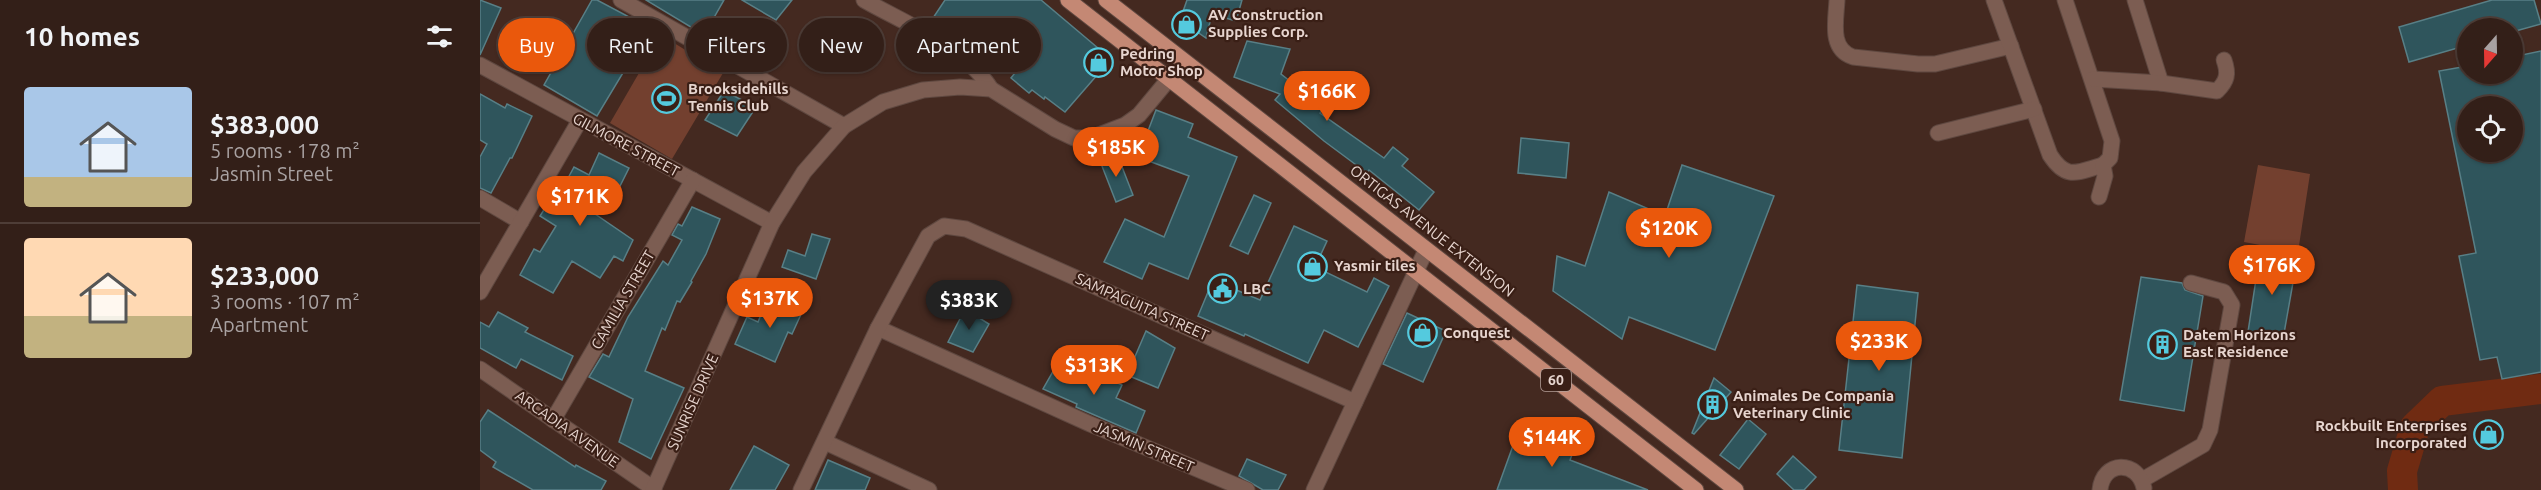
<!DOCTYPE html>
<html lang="en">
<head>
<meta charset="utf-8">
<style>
	:root { --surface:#331f18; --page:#3b2721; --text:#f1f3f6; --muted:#a9a2a2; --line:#4e3d37; --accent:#ea580c }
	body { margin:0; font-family:Ubuntu,sans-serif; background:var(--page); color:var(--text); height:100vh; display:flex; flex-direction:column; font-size:22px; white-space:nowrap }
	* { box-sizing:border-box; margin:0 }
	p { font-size:20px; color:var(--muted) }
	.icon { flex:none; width:33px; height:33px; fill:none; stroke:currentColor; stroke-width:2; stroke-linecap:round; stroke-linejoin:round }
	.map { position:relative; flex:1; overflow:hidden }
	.drawer { display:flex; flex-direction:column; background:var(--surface); width:480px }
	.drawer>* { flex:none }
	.banner { position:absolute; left:18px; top:18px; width:570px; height:54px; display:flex; gap:12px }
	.needle { width:39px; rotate:200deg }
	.fabs { position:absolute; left:1977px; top:18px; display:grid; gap:12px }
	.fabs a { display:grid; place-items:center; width:66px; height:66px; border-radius:50%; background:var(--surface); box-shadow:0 2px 4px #0004,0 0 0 2px var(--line); font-size:30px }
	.price { position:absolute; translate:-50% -51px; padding:0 14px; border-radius:21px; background:var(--accent); color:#fff; font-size:20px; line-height:39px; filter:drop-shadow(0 2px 3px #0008) }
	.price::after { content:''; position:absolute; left:50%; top:36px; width:18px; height:14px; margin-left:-9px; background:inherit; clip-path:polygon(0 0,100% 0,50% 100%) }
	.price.selected { background:#222; color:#fff }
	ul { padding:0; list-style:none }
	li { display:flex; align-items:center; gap:18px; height:150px; padding:0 24px }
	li+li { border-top:2px solid var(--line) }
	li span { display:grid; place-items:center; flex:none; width:168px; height:120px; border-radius:6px; color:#555 }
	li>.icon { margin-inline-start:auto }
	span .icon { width:72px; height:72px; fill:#fffc; stroke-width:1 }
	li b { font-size:26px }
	h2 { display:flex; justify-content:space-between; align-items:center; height:72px; padding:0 24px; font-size:26px }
	.chip { padding:0 21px; border-radius:27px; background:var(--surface); box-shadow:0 2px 4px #0004,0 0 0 2px var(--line); font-size:21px; line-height:54px }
	.chip.selected { background:var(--accent); color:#fff }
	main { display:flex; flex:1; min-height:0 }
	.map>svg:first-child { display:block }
	.green { fill:#73402f }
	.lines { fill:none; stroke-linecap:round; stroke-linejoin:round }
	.river { stroke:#702b12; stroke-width:30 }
	.building { fill:#2f555c; stroke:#587f86; stroke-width:1.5; fill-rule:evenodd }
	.minor-casing { stroke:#5f4840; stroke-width:17 }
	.major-casing { stroke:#5f4840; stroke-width:17 }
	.minor { stroke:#7c5d52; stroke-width:15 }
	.major { stroke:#c48874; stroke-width:15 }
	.labels { text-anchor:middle; stroke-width:4.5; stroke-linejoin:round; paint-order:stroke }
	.shield { fill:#3a1f16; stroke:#b39e98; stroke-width:1.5 }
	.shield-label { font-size:14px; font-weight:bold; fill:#e7d5cf }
	.poi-label { font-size:15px; font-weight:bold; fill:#e7d5cf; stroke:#3a1f16; text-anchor:start }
	.street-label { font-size:15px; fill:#e7d5cf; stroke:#3a1f16 }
</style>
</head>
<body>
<main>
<section class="drawer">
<h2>10 homes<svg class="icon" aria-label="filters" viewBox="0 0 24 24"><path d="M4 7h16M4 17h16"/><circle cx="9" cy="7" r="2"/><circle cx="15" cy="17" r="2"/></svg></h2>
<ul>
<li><span style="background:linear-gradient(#a9c7e8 75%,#c2b280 0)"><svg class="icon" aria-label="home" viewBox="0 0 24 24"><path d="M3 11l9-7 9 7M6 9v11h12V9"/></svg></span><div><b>$383,000</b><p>5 rooms · 178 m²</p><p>Jasmin Street</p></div></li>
<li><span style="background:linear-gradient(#ffd9b3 65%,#c2b280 0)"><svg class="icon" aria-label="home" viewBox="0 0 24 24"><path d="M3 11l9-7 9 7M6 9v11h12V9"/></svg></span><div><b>$233,000</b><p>3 rooms · 107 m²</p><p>Apartment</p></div></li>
</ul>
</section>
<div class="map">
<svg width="2061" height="490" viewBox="0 0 2061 490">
	<rect width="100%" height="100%" fill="#442920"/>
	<!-- green -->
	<g class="green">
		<path d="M181,35L243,73L192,159L130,123Z"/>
		<path d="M1778,165L1830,174L1818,252L1764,242Z"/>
	</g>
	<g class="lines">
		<!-- river -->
		<path class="river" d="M1923,490L1922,471L1935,427L1962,401L2061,389"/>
	</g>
	<!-- building -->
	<g class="building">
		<path d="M0,0L21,8L0,55Z"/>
		<path d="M112,0H117L170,28L117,116L64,85Z"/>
		<path d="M166,0H244L224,35Z"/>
		<path d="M262,0H312L296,20Z"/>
		<path d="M465,0H561L631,59L585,112L565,97L564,99L552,90L549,93L531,78L546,59L516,36L509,45L494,31L488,41L451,21Z"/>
		<path d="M707,0H762L756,21L732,14L726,38L700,20Z"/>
		<path d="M2012,0H2054L2061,24L2032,32V28H1988V45L1929,62L1919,27Z"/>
		<path d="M767,41L810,49L801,74L844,108L840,113L904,158L913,147L928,159L922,166L954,192L939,210L889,170L887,173L844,141L795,100L800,94L754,77Z"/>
		<path d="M2061,51V372L2022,379L2017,357L2000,360L1979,256L1996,253L1959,71L1988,66V74H2032V57ZM1988,106H2032V152H1988Z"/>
		<path d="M244,91L276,107L257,136L225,120Z"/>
		<path d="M0,94L25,108L27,104L52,116L32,158H30L11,193L0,188V157L7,144L0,140Z"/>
		<path d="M676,110L713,124L708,137L757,157L708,279L669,263L662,279L624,262L645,219L684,237L709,176L658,157Z"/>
		<path d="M1041,138L1089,143L1086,178L1038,173Z"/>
		<path d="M119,153L149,168L139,188L135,186L124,206L106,199L102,205L153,240L143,261L134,256L120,278L92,261L73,293L40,275L54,249L60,252L76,226L60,216L75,192L79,195L94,167L109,175Z"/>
		<path d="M637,154L653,195L636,202L620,161Z"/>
		<path d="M1202,165L1294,196L1235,350L1149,317L1142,339L1073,291L1077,256L1105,266L1129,192L1185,216Z"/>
		<path d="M774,195L791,203L768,254L750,246Z"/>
		<path d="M212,207L240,219L226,254L211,281L212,282L200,302L197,301L185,330L182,328L165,371L204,388L171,459L139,442L153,399L109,377L123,354L129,357L148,317L183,261L188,265L202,240L192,235L198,224L202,226Z"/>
		<path d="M814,226L847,241L835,267L887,292L894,278L909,286L878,347L844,330L828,363L765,334L764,336L718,316L733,280L780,300Z"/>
		<path d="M332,234L350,239L336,279L302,267L308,250L325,256Z"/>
		<path d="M1780,253L1817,260L1803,339L1768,332Z"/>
		<path d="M1661,277L1702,283L1705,290L1723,296L1704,411L1640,400Z"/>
		<path d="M1377,285L1438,293L1422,458L1359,450Z"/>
		<path d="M289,295L323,310L312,334L308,332L295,362L255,344L267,317L278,322Z"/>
		<path d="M485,309L509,324L493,352L468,342Z"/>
		<path d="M18,312L48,328L45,332L93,356L82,380L41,359L36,368L0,348V322L9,327Z"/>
		<path d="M927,313L966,331L943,382L903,364Z"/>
		<path d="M666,331L695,348L678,388L647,375Z"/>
		<path d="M579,361L611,374L613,371L642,385L636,398L665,411L656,433L596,407L597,404L563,389Z"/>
		<path d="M1234,378L1251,392L1214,434L1212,433Z"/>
		<path d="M8,410L95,467L96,465L126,481L121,490H53L13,467L16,462L0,450V422Z"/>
		<path d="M1268,419L1286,434L1259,469L1240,455Z"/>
		<path d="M1039,429L1095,447L1090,460L1168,490H1017Z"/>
		<path d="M274,446L309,465L295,490H250Z"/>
		<path d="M1313,456L1336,477L1324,490H1314L1297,474Z"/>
		<path d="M767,459L806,475L798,490H783L759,476Z"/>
		<path d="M348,460L390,478L385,490H335Z"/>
	</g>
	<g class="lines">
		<defs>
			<g id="minor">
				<path d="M141,0L364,126"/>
				<path d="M384,0C426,24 485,47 511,89"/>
				<path d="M1357,0C1356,21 1349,49 1373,57L1438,64H1455L1531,46"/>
				<path d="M1514,0L1570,155C1587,181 1597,172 1623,165"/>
				<path d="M1585,0L1632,141L1630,158L1623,165L1625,176L1619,197"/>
				<path d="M1655,0L1681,83"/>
				<path d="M0,65L292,223"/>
				<path d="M1613,79L1681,83L1737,91C1747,81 1749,74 1744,60"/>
				<path d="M1458,133L1554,109"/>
				<path d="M0,198L41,222"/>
				<path d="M0,292L100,120"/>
				<path d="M398,328L610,424L767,490"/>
				<path d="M0,369L174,489"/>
				<path d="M73,420L213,180"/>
				<path d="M345,442L449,490"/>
				<path d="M1662,480L1723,445L1730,430L1752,305L1744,292L1711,283"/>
				<path d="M173,490L292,223L324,172L364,126L403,102L443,90L480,87L511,89L575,129L594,138H611L645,125L659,115L703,62"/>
				<path d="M321,490L398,328L448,236L464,226L486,229L875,402"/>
				<path d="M834,490L946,250"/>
				<path d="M1620,490C1623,460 1658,460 1664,488"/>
			</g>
			<g id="major">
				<path d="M588,0L1216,490"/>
				<path d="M626,0L1256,490"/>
			</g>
		</defs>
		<!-- minor casing -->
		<use href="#minor" class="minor-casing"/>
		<!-- major casing -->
		<use href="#major" class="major-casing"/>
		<!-- minor -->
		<use href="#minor" class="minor"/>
		<!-- major -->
		<use href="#major" class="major"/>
	</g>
	<!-- icons -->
	<defs>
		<symbol id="shop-ring" viewBox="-11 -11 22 22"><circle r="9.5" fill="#3a1f16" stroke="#54cade" stroke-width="1.5"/><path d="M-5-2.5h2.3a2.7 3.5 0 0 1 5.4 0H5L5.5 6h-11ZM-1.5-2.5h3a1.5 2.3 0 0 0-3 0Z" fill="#54cade"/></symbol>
		<symbol id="stadium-ring" viewBox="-11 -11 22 22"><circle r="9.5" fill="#3a1f16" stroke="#54cade" stroke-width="1.5"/><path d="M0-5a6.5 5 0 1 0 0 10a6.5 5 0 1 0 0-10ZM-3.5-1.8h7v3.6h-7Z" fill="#54cade"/></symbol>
		<symbol id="civic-ring" viewBox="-11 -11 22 22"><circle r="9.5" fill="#3a1f16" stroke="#54cade" stroke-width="1.5"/><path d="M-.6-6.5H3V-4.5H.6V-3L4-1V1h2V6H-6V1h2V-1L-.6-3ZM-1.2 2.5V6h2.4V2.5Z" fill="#54cade"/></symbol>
		<symbol id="building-ring" viewBox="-11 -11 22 22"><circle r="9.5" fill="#3a1f16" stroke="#54cade" stroke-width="1.5"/><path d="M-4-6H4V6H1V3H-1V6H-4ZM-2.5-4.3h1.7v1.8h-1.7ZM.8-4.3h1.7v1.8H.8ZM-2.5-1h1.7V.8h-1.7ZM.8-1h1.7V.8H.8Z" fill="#54cade"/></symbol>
	</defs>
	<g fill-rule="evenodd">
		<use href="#shop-ring" x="690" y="8" width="33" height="33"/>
		<use href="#shop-ring" x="602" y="46" width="33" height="33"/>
		<use href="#stadium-ring" x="170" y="82" width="33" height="33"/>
		<use href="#shop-ring" x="816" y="250" width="33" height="33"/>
		<use href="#civic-ring" x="726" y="272" width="33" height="33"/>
		<use href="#shop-ring" x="926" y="316" width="33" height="33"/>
		<use href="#building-ring" x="1666" y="328" width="33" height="33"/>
		<use href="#building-ring" x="1216" y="388" width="33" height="33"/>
		<use href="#shop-ring" x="1992" y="418" width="33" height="33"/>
	</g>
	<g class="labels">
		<!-- shield labels -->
		<rect class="shield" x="1061" y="369" width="30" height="22" rx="4.5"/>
		<g class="shield-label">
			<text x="1076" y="385">60</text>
		</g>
		<!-- poi labels -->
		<g class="poi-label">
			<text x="728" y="20">AV Construction<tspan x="728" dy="17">Supplies Corp.</tspan></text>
			<text x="640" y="59">Pedring<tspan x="640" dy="17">Motor Shop</tspan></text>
			<text x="208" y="94">Brooksidehills<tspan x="208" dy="17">Tennis Club</tspan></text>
			<text x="854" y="271">Yasmir tiles</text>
			<text x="763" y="294">LBC</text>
			<text x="963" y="338">Conquest</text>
			<text x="1703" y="340">Datem Horizons<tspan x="1703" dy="17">East Residence</tspan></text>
			<text x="1253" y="401">Animales De Compania<tspan x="1253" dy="17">Veterinary Clinic</tspan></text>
			<text x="1987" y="431" text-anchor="end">Rockbuilt Enterprises<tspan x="1987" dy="17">Incorporated</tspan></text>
		</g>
		<!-- street labels -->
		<g class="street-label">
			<text transform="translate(146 145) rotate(28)" y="5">GILMORE STREET</text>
			<text transform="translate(952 231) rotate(38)" y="5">ORTIGAS AVENUE EXTENSION</text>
			<text transform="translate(143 300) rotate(-60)" y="5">CAMILIA STREET</text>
			<text transform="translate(662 307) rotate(24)" y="5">SAMPAGUITA STREET</text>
			<text transform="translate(213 402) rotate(-66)" y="5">SUNRISE DRIVE</text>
			<text transform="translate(87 429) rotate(35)" y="5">ARCADIA AVENUE</text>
			<text transform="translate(664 447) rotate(23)" y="5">JASMIN STREET</text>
		</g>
	</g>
</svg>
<div class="fabs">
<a><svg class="needle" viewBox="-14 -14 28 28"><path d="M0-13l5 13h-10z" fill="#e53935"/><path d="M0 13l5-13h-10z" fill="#a9a2a2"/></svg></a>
<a><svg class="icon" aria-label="locate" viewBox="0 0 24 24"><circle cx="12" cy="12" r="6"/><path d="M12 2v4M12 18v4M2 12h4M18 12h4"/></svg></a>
</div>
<b class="price" style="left:847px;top:122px">$166K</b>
<b class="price" style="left:636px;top:178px">$185K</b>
<b class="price" style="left:100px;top:227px">$171K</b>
<b class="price" style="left:1189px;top:259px">$120K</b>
<b class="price" style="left:1792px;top:296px">$176K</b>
<b class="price" style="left:290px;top:329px">$137K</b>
<b class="price selected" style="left:489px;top:331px">$383K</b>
<b class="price" style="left:1399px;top:372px">$233K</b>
<b class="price" style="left:614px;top:396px">$313K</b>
<b class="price" style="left:1072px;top:468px">$144K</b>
<div class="banner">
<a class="chip selected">Buy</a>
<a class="chip">Rent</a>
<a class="chip">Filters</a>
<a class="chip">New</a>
<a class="chip">Apartment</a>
</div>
</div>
</main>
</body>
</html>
